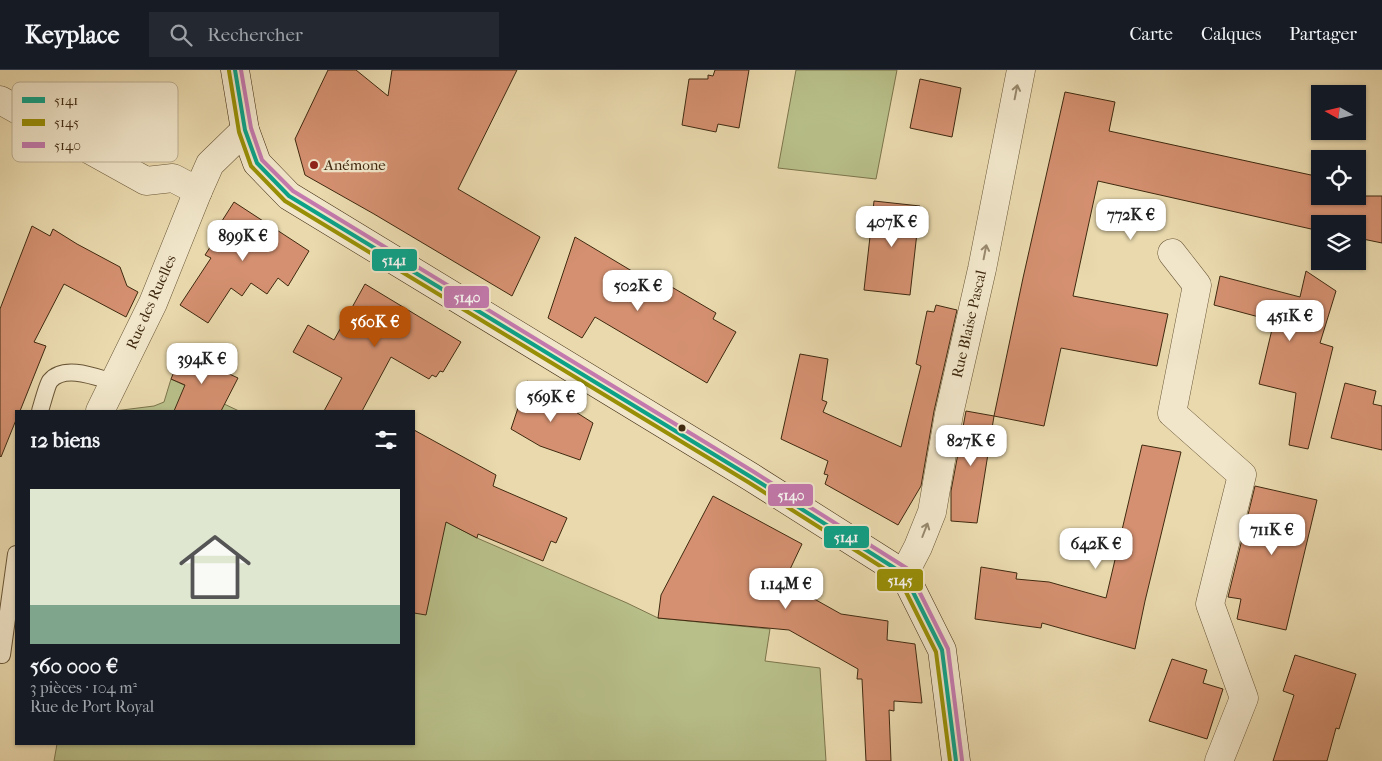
<!DOCTYPE html>
<html lang="fr">
<head>
<meta charset="utf-8">
<style>
	:root { --surface:#171b24; --page:#242831; --text:#f1f3f6; --muted:#9ea1a6; --line:#363941; --accent:#b45309 }
	body { margin:0; font-family:"IM FELL French Canon",serif; background:var(--page); color:var(--text); height:100vh; display:flex; flex-direction:column; font-size:19px; white-space:nowrap }
	* { box-sizing:border-box; margin:0 }
	p { font-size:16px; color:var(--muted) }
	.icon { flex:none; width:28px; height:28px; fill:none; stroke:currentColor; stroke-width:2; stroke-linecap:round; stroke-linejoin:round }
	.map { position:relative; flex:1; overflow:hidden }
	.sheet { position:absolute; left:15px; top:340px; width:400px; height:335px; display:flex; flex-direction:column; background:var(--surface); border-radius:0px; box-shadow:0 1px 4px #0004 }
	.sheet>* { flex:none }
	.needle { width:32px; rotate:278deg }
	.fabs { position:absolute; left:1311px; top:15px; display:grid; gap:10px }
	.fabs a { display:grid; place-items:center; width:55px; height:55px; border-radius:0px; background:var(--surface); box-shadow:0 1px 4px #0004; font-size:25px }
	.price { position:absolute; translate:-50% -42px; padding:0 11px; border-radius:10px; background:#fff; color:#222; font-size:16px; line-height:32px; filter:drop-shadow(0 1px 2px #0008) }
	.price::after { content:''; position:absolute; left:50%; top:30px; width:15px; height:11px; margin-left:-8px; background:inherit; clip-path:polygon(0 0,100% 0,50% 100%) }
	.price.on { background:var(--accent); color:#fff }
	ul { padding:0; list-style:none }
	li { display:grid; align-content:center; gap:10px; height:265px; padding:0 15px }
	li+li { border-top:1px solid var(--line) }
	li span { display:grid; place-items:center; height:155px; border-radius:0px; color:#555 }
	li>.icon { margin-inline-start:auto }
	span .icon { width:90px; height:90px; fill:#fffc; stroke-width:1 }
	li b { font-size:21px }
	h2 { display:flex; justify-content:space-between; align-items:center; height:60px; padding:0 15px; font-size:21px }
	header { display:flex; align-items:center; gap:30px; box-sizing:border-box; height:70px; padding:0 25px; background:var(--surface); border-bottom:1px solid var(--line) }
	header strong { font-size:24px }
	nav { display:flex; gap:28px; margin-inline-start:auto; font-size:18px }
	.search { width:350px; height:45px; background:var(--page); display:flex; align-items:center; gap:12px; box-sizing:border-box; padding:0 18px; border-radius:0px; color:var(--muted); font-size:19px }
	.map>svg:first-child { display:block }
	.green { fill:#b8bf89; stroke:#7c744c }
	.building { fill:#d49070; stroke:#402a10 }
	.lines { fill:none; stroke-linecap:round; stroke-linejoin:round }
	.lane-casing { stroke:#6a5637; stroke-width:18 }
	.street-casing { stroke:#6a5637; stroke-width:29 }
	.secondary-casing { stroke:#402a10; stroke-width:29 }
	.lane { stroke:#f1e6ca; stroke-width:16 }
	.street { stroke:#f1e6ca; stroke-width:28 }
	.secondary { stroke:#f1e6ca; stroke-width:28 }
	.bus-1-casing { stroke:#f1e6ca; stroke-width:8 }
	.bus-2-casing { stroke:#f1e6ca; stroke-width:8 }
	.bus-3-casing { stroke:#f1e6ca; stroke-width:8 }
	.bus-1 { stroke:#0ca288; stroke-width:4 }
	.bus-2 { stroke:#988f06; stroke-width:4 }
	.bus-3 { stroke:#c379ad; stroke-width:4 }
	.oneway { stroke:#98886d }
	.poi-dot { fill:#8f2418; stroke:#f1e6ca; stroke-width:2 }
	.bus-dot { fill:#402a10; stroke:#f1e6ca; stroke-width:2 }
	.labels { text-anchor:middle; stroke-width:4.5; stroke-linejoin:round; paint-order:stroke }
	.poi-label { font-size:15px; fill:#402a10; stroke:#f1e6ca; text-anchor:start }
	.street-label { font-size:15px; fill:#402a10; stroke:#f1e6ca }
	.key { fill:#f1e6ca; stroke:#bcae92; stroke-width:1 }
	.key-label { font-size:14px; fill:#402a10 }
	.line-badge { stroke:#f1e6ca; stroke-width:2 }
	.badge-label { font-size:14px; text-anchor:middle; font-weight:bold; fill:#fff }
</style>
</head>
<body>
<header>
<strong>Keyplace</strong>
<div class="search"><svg class="icon" aria-label="search" viewBox="0 0 24 24"><circle cx="10" cy="10" r="6"/><path d="M15 15l6 6"/></svg>Rechercher</div>
<nav><a>Carte</a><a>Calques</a><a>Partager</a></nav>
</header>
<div class="map">
<svg width="1382" height="691" viewBox="0 0 1382 691">
	<rect width="100%" height="100%" fill="#e9d9ad"/>
	<filter id="stains"><feTurbulence type="fractalNoise" baseFrequency=".004" numOctaves="4"/><feColorMatrix values="0 0 0 0 .2 0 0 0 0 .09 0 0 0 0 .02 0 0 0 .5 -.17"/></filter>
	<radialGradient id="worn" r=".72"><stop offset=".6" stop-color="#630" stop-opacity="0"/><stop offset="1" stop-color="#630" stop-opacity=".3"/></radialGradient>
	<!-- green -->
	<g class="green">
		<path d="M796,0H897L876,109L778,98Z"/>
		<path d="M171,309L239,341H114L154,336L164,332Z"/>
		<path d="M414,435L477,468L627,533L658,548L770,559L765,591L820,598L826,691H54L57,674H414Z"/>
	</g>
	<!-- building -->
	<g class="building">
		<path d="M328,0H356L388,26L392,0H517L458,119L540,167L512,226L374,144L305,105L295,69Z"/>
		<path d="M715,0H749L739,58L718,54L716,62L682,55L689,9H708V5L713,6Z"/>
		<path d="M920,9L961,18L952,67L910,58Z"/>
		<path d="M1065,22L1115,32L1109,61L1320,107V126H1382V173L1358,168V154H1320V161L1098,111L1073,226L1168,244L1157,296L1061,278L1044,356L994,346L1023,208Z"/>
		<path d="M874,131L920,136L910,225L864,220Z"/>
		<path d="M234,132L309,181L288,216L278,208L267,224L251,213L242,226L231,218L208,253L180,235L211,188L205,185L216,168L213,165Z"/>
		<path d="M32,156L50,166L53,159L77,174L120,197L127,216L138,222L126,247L64,214L34,272L46,276L20,341H16V350L1,387L0,386V239Z"/>
		<path d="M575,167L667,222L670,216L716,243L713,249L736,262L707,313L595,247L582,268L548,248Z"/>
		<path d="M1306,201L1336,221L1320,273L1333,277L1308,379L1289,375L1296,323L1259,314L1274,251L1214,235L1220,206L1300,227Z"/>
		<path d="M365,214L461,272L443,302L440,301L436,307L432,305L429,309L391,287L362,341H324L342,308L293,282L308,255L334,270Z"/>
		<path d="M936,235L957,240L934,341L921,416L898,455L825,414L828,405L824,404L828,391L781,369L800,284L828,289L822,330L827,332L823,342L901,377L921,296L916,294L927,241L934,242Z"/>
		<path d="M182,282L238,308L221,341H174L185,315L171,309Z"/>
		<path d="M527,311L593,353L580,390L540,376L511,359Z"/>
		<path d="M1345,313L1376,321L1373,334L1382,336V380L1331,368Z"/>
		<path d="M966,341L994,346L977,453L951,451V421Z"/>
		<path d="M414,360L496,405L493,416L567,448L556,473L551,471L543,491L478,464L477,468L446,452L426,545L414,543Z"/>
		<path d="M1142,375L1181,382L1145,531L1135,579L1042,553L1041,558L975,549L981,497L1017,503L1016,509L1049,512L1106,528Z"/>
		<path d="M1255,416L1317,430L1286,560L1237,549L1241,529L1228,527Z"/>
		<path d="M713,426L802,474L784,512L841,544L888,551L887,570L915,574L922,633L894,631V641L889,640L891,691H866L862,609H857L858,599L789,560L658,548L661,525Z"/>
		<path d="M1295,585L1356,604L1339,659L1336,658L1327,691H1273L1294,625L1283,621Z"/>
		<path d="M1172,589L1207,600L1203,613L1223,619L1207,669L1149,651Z"/>
	</g>
	<g class="lines">
		<defs>
			<g id="lane">
				<path d="M40,341C42,335 47,315 50,311C64,294 96,307 113,312"/>
				<path d="M2,585L16,484"/>
			</g>
			<g id="street">
				<path d="M0,30L146,111L173,108L198,121L210,94L245,60"/>
				<path d="M1172,183L1197,215L1172,343L1242,405L1210,534L1244,628L1219,691"/>
				<path d="M100,341L153,233L198,121"/>
				<path d="M904,504L918,477L932,442L949,344L982,199L1021,0"/>
			</g>
			<path id="secondary" d="M235,0L245,60L257,93L289,126L751,407L904,504L942,580L956,691"/>
		</defs>
		<!-- lane casing -->
		<use href="#lane" class="lane-casing"/>
		<!-- street casing -->
		<use href="#street" class="street-casing"/>
		<!-- secondary casing -->
		<use href="#secondary" class="secondary-casing"/>
		<!-- lane -->
		<use href="#lane" class="lane"/>
		<!-- street -->
		<use href="#street" class="street"/>
		<!-- secondary -->
		<use href="#secondary" class="secondary"/>
		<defs>
			<path id="bus-1" d="M235,0L245,60L257,93L289,126L751,407L904,504L942,580L956,691"/>
			<path id="bus-2" d="M229,1L239,62L251,96L285,131L748,412L899,508L936,582L950,691"/>
			<path id="bus-3" d="M241,0L251,58L262,90L293,121L754,402L908,499L948,579L962,690"/>
		</defs>
		<!-- bus-1 casing -->
		<use href="#bus-1" class="bus-1-casing"/>
		<!-- bus-2 casing -->
		<use href="#bus-2" class="bus-2-casing"/>
		<!-- bus-3 casing -->
		<use href="#bus-3" class="bus-3-casing"/>
		<!-- bus-1 -->
		<use href="#bus-1" class="bus-1"/>
		<!-- bus-2 -->
		<use href="#bus-2" class="bus-2"/>
		<!-- bus-3 -->
		<use href="#bus-3" class="bus-3"/>
	</g>
	<!-- one-way arrows -->
	<defs><path id="oneway-shaft" d="M-6 0H5M1.5-3L5.5 0L1.5 3" fill="none" stroke-width="1.6" stroke-linecap="round" stroke-linejoin="round" transform="scale(1.25)"/></defs>
	<g class="oneway">
		<use href="#oneway-shaft" transform="translate(1016 22) rotate(-79)"/>
		<use href="#oneway-shaft" transform="translate(985 182) rotate(-79)"/>
		<use href="#oneway-shaft" transform="translate(925 460) rotate(-69)"/>
	</g>
	<!-- markers -->
	<circle class="poi-dot" cx="314" cy="95" r="5"/>
	<circle class="bus-dot" cx="682" cy="358" r="4.5"/>
	<g class="labels">
		<!-- poi labels -->
		<g class="poi-label">
			<text x="324" y="100">Anémone</text>
		</g>
		<!-- street labels -->
		<g class="street-label">
			<text transform="translate(151 232) rotate(-66)" y="5">Rue des Ruelles</text>
			<text transform="translate(969 254) rotate(-77)" y="5">Rue Blaise Pascal</text>
		</g>
	</g>
	<!-- legend -->
	<rect x="12" y="12" width="166" height="80" rx="8" class="key"/>
	<rect x="22" y="27" width="23" height="6" fill="#0ca288"/>
	<rect x="22" y="49" width="23" height="7" fill="#988f06"/>
	<rect x="22" y="72" width="23" height="6" fill="#c379ad"/>
	<g class="key-label">
		<text x="54" y="35">5141</text>
		<text x="54" y="57">5145</text>
		<text x="54" y="80">5140</text>
	</g>
	<g class="line-badge">
		<rect x="371" y="178" width="47" height="24" rx="5" fill="#0ca288"/>
		<rect x="443" y="215" width="47" height="24" rx="5" fill="#c379ad"/>
		<rect x="767" y="413" width="47" height="24" rx="5" fill="#c379ad"/>
		<rect x="823" y="455" width="47" height="24" rx="5" fill="#0ca288"/>
		<rect x="876" y="498" width="48" height="24" rx="5" fill="#988f06"/>
	</g>
	<g class="badge-label">
		<text x="394" y="195">5141</text>
		<text x="467" y="232">5140</text>
		<text x="791" y="430">5140</text>
		<text x="846" y="472">5141</text>
		<text x="900" y="515">5145</text>
	</g>
	<rect width="100%" height="100%" filter="url(#stains)"/>
	<rect width="100%" height="100%" fill="url(#worn)"/>
</svg>
<div class="fabs">
<a><svg class="needle" viewBox="-14 -14 28 28"><path d="M0-13l5 13h-10z" fill="#e53935"/><path d="M0 13l5-13h-10z" fill="#9ea1a6"/></svg></a>
<a><svg class="icon" aria-label="locate" viewBox="0 0 24 24"><circle cx="12" cy="12" r="6"/><path d="M12 2v4M12 18v4M2 12h4M18 12h4"/></svg></a>
<a><svg class="icon" aria-label="layers" viewBox="0 0 24 24"><path d="M12 4l9 5-9 5-9-5zM3 14l9 5 9-5"/></svg></a>
</div>
<b class="price" style="left:1131px;top:171px">772K €</b>
<b class="price" style="left:892px;top:178px">407K €</b>
<b class="price" style="left:243px;top:192px">899K €</b>
<b class="price" style="left:638px;top:242px">502K €</b>
<b class="price" style="left:1290px;top:272px">451K €</b>
<b class="price on" style="left:375px;top:278px">560K €</b>
<b class="price" style="left:202px;top:315px">394K €</b>
<b class="price" style="left:551px;top:353px">569K €</b>
<b class="price" style="left:971px;top:397px">827K €</b>
<b class="price" style="left:1272px;top:486px">711K €</b>
<b class="price" style="left:1096px;top:500px">642K €</b>
<b class="price" style="left:786px;top:540px">1.14M €</b>
<section class="sheet">
<h2>12 biens<svg class="icon" aria-label="filters" viewBox="0 0 24 24"><path d="M4 7h16M4 17h16"/><circle cx="9" cy="7" r="2"/><circle cx="15" cy="17" r="2"/></svg></h2>
<ul>
<li><span style="background:linear-gradient(#dfe7d0 75%,#7fa58c 0)"><svg class="icon" aria-label="home" viewBox="0 0 24 24"><path d="M3 11l9-7 9 7M6 9v11h12V9"/></svg></span><div><b>560 000 €</b><p>3 pièces · 104 m²</p><p>Rue de Port Royal</p></div></li>
</ul>
</section>
</div>
</body>
</html>
